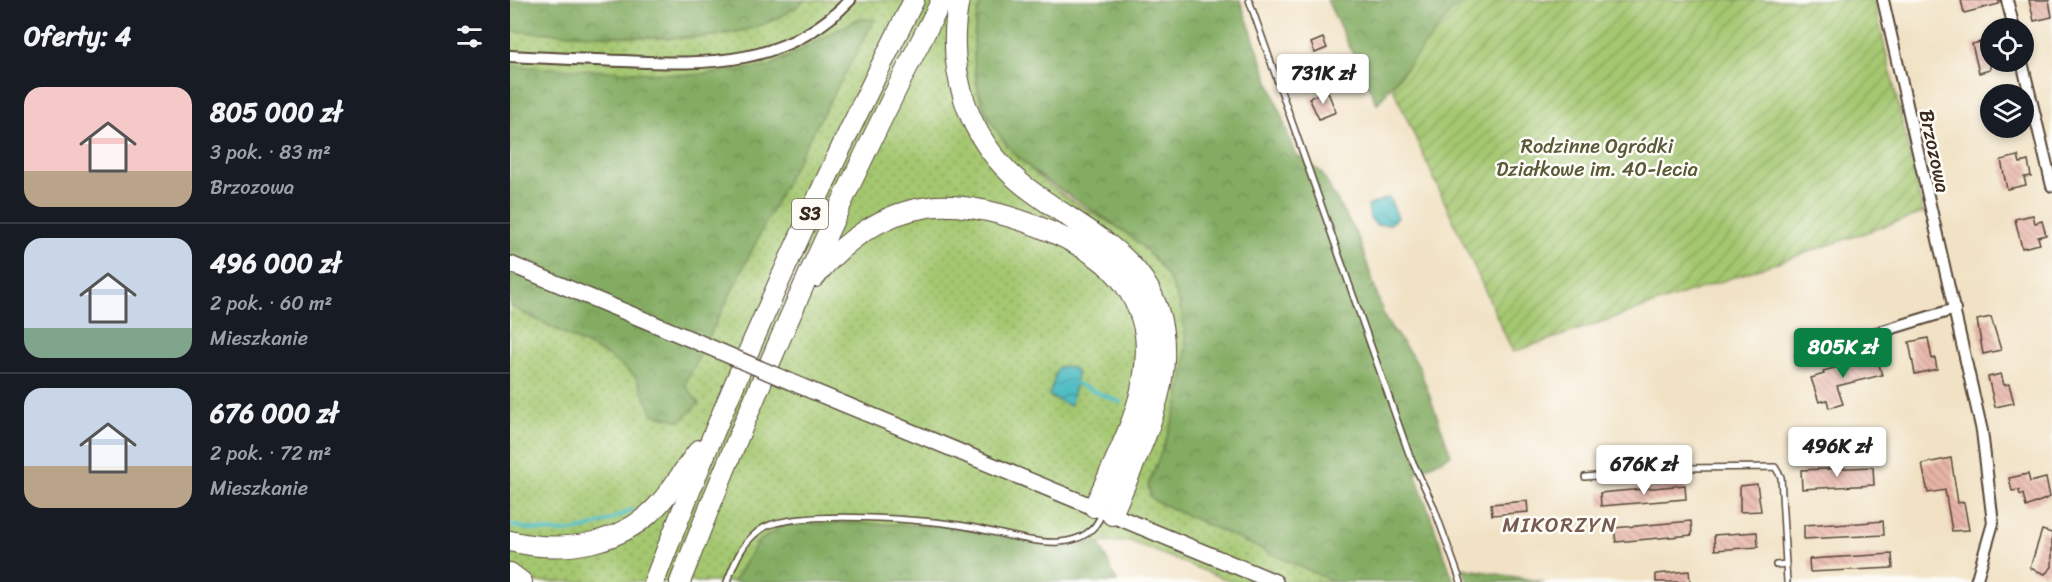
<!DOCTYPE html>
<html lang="pl">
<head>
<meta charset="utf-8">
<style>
	:root { --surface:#171b24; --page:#242831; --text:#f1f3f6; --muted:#9ea1a6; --line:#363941; --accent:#0b8043 }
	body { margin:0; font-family:Sriracha,sans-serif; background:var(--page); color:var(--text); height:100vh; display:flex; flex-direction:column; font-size:22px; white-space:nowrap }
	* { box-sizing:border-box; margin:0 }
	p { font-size:20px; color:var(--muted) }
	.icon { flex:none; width:33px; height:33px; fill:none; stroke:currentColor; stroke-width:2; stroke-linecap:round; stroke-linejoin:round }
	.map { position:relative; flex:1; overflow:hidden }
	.panel { display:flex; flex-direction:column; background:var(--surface); width:510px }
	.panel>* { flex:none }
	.fabs { position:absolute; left:1470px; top:18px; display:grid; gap:12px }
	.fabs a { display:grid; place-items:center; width:54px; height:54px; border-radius:50%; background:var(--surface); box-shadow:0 3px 9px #0003; font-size:30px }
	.price { position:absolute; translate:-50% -51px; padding:0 14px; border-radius:6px; background:#fff; color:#222; font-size:20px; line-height:39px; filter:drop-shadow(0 2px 3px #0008) }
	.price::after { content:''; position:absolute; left:50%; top:36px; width:18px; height:14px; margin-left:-9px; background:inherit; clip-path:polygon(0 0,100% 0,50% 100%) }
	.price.active { background:var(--accent); color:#fff }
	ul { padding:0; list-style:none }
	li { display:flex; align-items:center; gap:18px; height:150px; padding:0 24px }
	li+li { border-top:2px solid var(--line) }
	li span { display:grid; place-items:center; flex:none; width:168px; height:120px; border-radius:18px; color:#555 }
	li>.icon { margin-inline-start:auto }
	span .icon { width:72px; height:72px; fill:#fffc; stroke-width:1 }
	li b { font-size:26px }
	h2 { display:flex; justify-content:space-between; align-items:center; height:72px; padding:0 24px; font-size:26px }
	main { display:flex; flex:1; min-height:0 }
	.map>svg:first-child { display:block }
	.grass { fill:url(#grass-dots); stroke:#707847; stroke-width:1.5 }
	.forest { fill:url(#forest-crowns); stroke:#5f6b40; stroke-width:1.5 }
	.garden { fill:url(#garden-furrows); stroke:#707847; stroke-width:1.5 }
	.water { fill:url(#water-waves); stroke:#467472; stroke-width:1.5 }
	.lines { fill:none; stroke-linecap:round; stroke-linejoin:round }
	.stream { stroke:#50bec5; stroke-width:4 }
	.building { fill:url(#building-back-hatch) }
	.lane-casing { stroke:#564637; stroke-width:8 }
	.street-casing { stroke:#564637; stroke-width:14 }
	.secondary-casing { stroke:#564637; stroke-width:18 }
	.highway-casing { stroke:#564637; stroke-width:22 }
	.lane { stroke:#fff; stroke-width:5 }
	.street { stroke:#fff; stroke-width:10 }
	.secondary { stroke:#fff; stroke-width:15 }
	.highway { stroke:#fff; stroke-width:20 }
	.secondary-bridge-casing { stroke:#564637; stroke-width:18; stroke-linecap:butt }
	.secondary-bridge { stroke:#fff; stroke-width:15 }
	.labels { text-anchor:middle; stroke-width:5; stroke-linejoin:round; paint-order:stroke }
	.shield { fill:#fdfcf7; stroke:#75695f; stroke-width:1.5 }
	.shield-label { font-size:18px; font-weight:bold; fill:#3b2a1e }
	.park-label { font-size:20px; fill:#5a5937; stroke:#fdfcf7 }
	.street-label { font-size:20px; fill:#3b2a1e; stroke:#fdfcf7 }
	.neighbourhood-label { font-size:21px; letter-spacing:1.5px; fill:#785b4f; stroke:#fdfcf7 }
</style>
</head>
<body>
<main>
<section class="panel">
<h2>Oferty: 4<svg class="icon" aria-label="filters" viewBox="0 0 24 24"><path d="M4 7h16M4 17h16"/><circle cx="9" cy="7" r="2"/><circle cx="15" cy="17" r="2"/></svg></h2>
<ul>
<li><span style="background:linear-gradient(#f6c9c9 70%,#b9a48a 0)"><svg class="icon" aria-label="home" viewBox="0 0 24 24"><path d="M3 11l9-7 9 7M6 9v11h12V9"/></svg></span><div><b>805 000 zł</b><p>3 pok. · 83 m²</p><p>Brzozowa</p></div></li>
<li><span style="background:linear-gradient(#c9d6e8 75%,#7fa58c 0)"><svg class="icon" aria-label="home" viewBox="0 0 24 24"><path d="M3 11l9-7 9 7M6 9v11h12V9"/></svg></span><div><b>496 000 zł</b><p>2 pok. · 60 m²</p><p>Mieszkanie</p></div></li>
<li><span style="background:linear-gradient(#c9d6e8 65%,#b9a48a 0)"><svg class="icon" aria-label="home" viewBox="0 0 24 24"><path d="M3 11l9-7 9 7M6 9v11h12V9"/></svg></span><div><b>676 000 zł</b><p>2 pok. · 72 m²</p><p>Mieszkanie</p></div></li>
</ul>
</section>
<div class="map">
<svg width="1542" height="582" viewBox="0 0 1542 582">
	<defs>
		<pattern id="grass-dots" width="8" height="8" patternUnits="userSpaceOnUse" patternTransform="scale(1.5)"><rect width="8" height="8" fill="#a4c770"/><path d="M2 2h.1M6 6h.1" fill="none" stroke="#87a25b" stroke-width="1.8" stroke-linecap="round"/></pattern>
		<pattern id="forest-crowns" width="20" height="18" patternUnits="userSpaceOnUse" patternTransform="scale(1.5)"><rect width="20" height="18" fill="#83ac62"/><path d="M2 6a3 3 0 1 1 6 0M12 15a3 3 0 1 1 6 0" fill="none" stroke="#6c8c50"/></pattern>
		<pattern id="garden-furrows" width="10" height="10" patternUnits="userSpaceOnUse" patternTransform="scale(1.5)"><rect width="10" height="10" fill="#a4c770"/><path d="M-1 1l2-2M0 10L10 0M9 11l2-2" fill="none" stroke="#87a25b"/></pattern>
		<pattern id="water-waves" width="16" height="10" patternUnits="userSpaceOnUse" patternTransform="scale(1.5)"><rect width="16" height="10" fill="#50bec5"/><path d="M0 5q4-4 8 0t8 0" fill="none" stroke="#449b9f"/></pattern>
		<pattern id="building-back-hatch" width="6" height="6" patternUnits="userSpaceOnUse" patternTransform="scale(1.5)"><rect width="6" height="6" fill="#e9b5a9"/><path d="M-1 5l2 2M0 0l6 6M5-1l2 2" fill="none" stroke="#be9389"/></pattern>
	</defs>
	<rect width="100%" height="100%" fill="#fdfcf7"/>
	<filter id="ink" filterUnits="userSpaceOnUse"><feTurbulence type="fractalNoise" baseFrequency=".0167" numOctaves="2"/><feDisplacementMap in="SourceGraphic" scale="12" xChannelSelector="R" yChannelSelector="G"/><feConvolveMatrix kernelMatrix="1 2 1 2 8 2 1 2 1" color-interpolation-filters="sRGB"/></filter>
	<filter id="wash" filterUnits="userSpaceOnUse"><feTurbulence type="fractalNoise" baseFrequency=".008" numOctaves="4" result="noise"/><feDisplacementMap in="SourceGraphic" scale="24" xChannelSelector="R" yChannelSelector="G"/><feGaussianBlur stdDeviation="1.35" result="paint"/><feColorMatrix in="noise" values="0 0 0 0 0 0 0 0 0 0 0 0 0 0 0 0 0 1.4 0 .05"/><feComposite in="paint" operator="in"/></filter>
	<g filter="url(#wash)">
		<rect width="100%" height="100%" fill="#f1e2c5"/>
		<!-- grass -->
		<path class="grass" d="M295,0H472C461,29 461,83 475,111C483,125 515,164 527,175C578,221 645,227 669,302C682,341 674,380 665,418L783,561L824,582H722L620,541L547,546L434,526L338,523L273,525L247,543L223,582H0V30C35,32 71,34 106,36C172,39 241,44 295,0Z"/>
		<!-- forest -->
		<g class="forest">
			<path d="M0,0H295C243,43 175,39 111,36C74,35 37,33 0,31Z"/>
			<path d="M472,0H730L785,154L811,172L849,239L875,319L908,364L941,455L905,473L944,582H824L645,501L640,496L638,485C659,433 683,380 674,323C655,199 489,209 467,80C462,53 462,26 472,0Z"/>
			<path d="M817,0H960L893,71L867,104Z"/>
			<path d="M348,19H365L281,172L175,385L189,403L171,421L143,414L126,377L98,356L0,306V66L183,75L258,67Z"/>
			<path d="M338,523L434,526L547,546L589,542L607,582H223L247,543L273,525Z"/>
			<path d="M953,568L1034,582H958Z"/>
		</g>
		<!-- garden -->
		<path class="garden" d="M958,0H1364L1413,213L1003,352L882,86L942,11Z"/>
		<!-- water -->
		<g class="water">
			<path d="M879,197L888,218L880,224L866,225L860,218L858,206Z"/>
			<path d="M554,366L563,368L567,374L561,404L558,405L539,396L548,367Z"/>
		</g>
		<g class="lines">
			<!-- stream -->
			<g class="stream">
				<path d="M565,383L610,402"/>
				<path d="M0,525C52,537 73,534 121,510"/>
			</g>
		</g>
		<g id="blocks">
			<!-- building -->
			<g class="building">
				<path d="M1451,0H1489V4L1454,13Z"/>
				<path d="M1519,0H1539L1542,17L1524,21Z"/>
				<path d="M813,38L817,48L805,53L801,43Z"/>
				<path d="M1480,40V70L1469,73L1462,44Z"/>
				<path d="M817,90L826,112L809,119L799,98Z"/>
				<path d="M1508,156L1510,163L1518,161L1521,176L1514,177L1516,185L1497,189L1491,160Z"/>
				<path d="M1523,215L1525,223L1532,221L1536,235L1528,237L1530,244L1512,248L1505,219Z"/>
				<path d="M1481,317L1491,350L1473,354L1467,320Z"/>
				<path d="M1418,338L1422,359L1425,358L1427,369L1405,374L1399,342Z"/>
				<path d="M1367,357L1372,375L1327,386L1333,404L1319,408L1317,400L1309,402L1301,378L1314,374L1313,371Z"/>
				<path d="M1491,374L1494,385L1499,384L1504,403L1485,407L1478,377Z"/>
				<path d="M1441,458L1448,503L1454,502L1459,530L1442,531L1435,490L1418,493L1412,464Z"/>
				<path d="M1363,467L1364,485L1292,489L1291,470Z"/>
				<path d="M1518,474L1520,482L1536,478L1540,497L1516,507L1513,494L1510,495L1509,490L1502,491L1499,478Z"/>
				<path d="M1247,484L1251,511L1230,512V486Z"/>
				<path d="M1175,485L1176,499L1091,506L1090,493Z"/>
				<path d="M1017,501L1018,512L982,515L981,504Z"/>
				<path d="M1181,521L1182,535L1106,542L1104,528Z"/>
				<path d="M1373,521L1374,535L1294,539V525L1325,523L1326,525Z"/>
				<path d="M1532,530L1542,533V567L1535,574L1520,568Z"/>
				<path d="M1247,532L1248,547L1205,550L1204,535Z"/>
				<path d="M1382,554L1383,568L1300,572L1299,559Z"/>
				<path d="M1179,571L1180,582H1146V574Z"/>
			</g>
		</g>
	</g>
	<g filter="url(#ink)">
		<use href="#blocks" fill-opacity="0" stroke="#564637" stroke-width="1.5"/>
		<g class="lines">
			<defs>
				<g id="lane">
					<path d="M739,0L899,454L923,505L951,582"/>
					<path d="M1075,477L1174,468L1265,467L1271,477L1277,582"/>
					<path d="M1266,565L1276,564"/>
					<path d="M217,582C225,561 234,538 255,527C290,510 419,519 460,527C486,532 524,544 550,542C571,540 585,532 592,513"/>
				</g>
				<g id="street">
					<path d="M1373,0L1472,431L1483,523L1466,582"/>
					<path d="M1497,0L1504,28"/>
					<path d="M0,56C38,58 76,60 114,61C199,65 277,66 340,0"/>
					<path d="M1512,62L1542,186"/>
					<path d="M1291,356L1445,309"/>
				</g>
				<g id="secondary">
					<path d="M0,264L190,343"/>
					<path d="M300,390L765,582"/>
				</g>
				<g id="highway">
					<path d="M449,0C435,69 457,139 512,184C578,237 659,258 654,360C652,410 621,469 602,515"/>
					<path d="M305,277C333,241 373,213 418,207C468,199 568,234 603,271C619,287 632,312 635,335C642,394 607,455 584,507"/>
					<path d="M0,541C53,554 113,545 150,503C165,486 175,467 189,450"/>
					<path d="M0,573L12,582"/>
					<path d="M144,582C221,383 307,190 404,0"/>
					<path d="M170,582C247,384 333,189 432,0"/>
				</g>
			</defs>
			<!-- lane casing -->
			<use href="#lane" class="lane-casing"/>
			<!-- street casing -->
			<use href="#street" class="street-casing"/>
			<!-- secondary casing -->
			<use href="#secondary" class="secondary-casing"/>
			<!-- highway casing -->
			<use href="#highway" class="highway-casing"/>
			<!-- lane -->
			<use href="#lane" class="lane"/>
			<!-- street -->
			<use href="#street" class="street"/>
			<!-- secondary -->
			<use href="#secondary" class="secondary"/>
			<!-- highway -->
			<use href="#highway" class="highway"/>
			<defs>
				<path id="secondary-bridge" d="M190,343L300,390"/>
			</defs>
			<!-- secondary-bridge casing -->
			<use href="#secondary-bridge" class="secondary-bridge-casing"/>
			<!-- secondary-bridge -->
			<use href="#secondary-bridge" class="secondary-bridge"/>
		</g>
	</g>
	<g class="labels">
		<!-- shield labels -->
		<rect class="shield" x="282" y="199" width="36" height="30" rx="4.5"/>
		<g class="shield-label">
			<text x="300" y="220">S3</text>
		</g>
		<!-- park labels -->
		<g class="park-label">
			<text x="1087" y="153">Rodzinne Ogródki<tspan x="1087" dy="23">Działkowe im. 40-lecia</tspan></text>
		</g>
		<!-- street labels -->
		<g class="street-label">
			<text transform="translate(1425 151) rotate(78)" y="7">Brzozowa</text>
		</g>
		<!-- neighbourhood labels -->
		<g class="neighbourhood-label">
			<text x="1050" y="532">MIKORZYN</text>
		</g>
	</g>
</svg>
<div class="fabs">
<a><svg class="icon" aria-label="locate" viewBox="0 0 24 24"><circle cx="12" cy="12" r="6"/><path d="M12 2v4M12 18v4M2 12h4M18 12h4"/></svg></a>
<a><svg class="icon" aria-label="layers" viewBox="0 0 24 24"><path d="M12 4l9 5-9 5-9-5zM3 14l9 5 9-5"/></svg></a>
</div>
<b class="price" style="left:813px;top:105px">731K zł</b>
<b class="price active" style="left:1333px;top:379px">805K zł</b>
<b class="price" style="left:1327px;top:478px">496K zł</b>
<b class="price" style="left:1134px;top:496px">676K zł</b>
</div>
</main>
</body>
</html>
